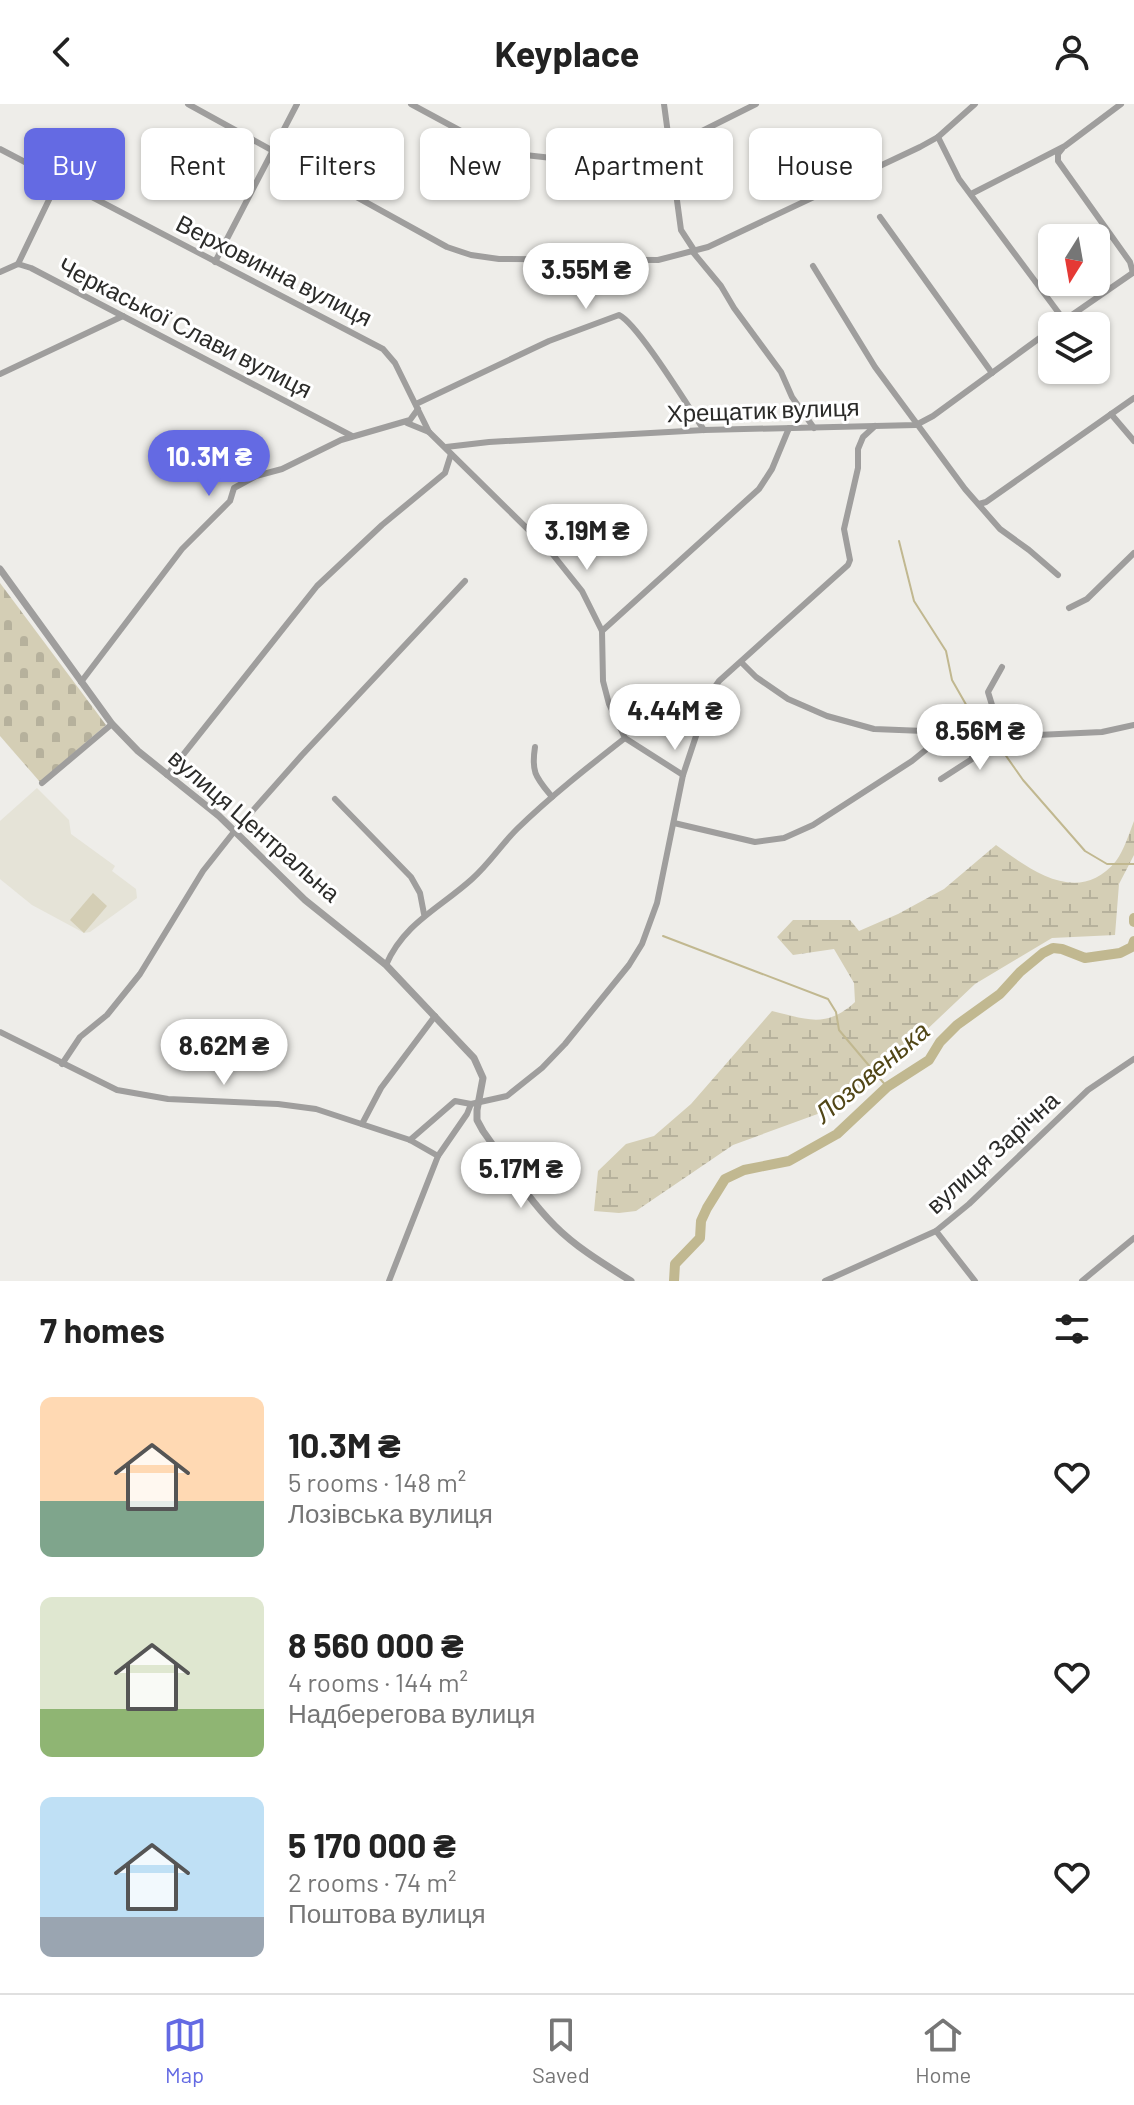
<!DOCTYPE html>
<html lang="en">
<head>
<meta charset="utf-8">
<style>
	:root { --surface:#fff; --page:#f6f6f6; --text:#222; --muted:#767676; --line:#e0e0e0; --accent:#646ae3 }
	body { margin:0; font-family:Barlow,sans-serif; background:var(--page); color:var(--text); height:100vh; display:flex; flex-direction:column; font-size:30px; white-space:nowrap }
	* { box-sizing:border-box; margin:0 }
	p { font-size:26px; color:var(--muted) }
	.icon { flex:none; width:44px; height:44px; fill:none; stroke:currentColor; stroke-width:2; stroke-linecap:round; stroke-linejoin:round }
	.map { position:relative; height:1177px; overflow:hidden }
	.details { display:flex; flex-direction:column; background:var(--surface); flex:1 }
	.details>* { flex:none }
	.top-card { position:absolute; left:24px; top:24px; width:1086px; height:72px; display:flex; gap:16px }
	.needle { width:52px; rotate:191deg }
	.tools { position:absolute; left:1038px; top:120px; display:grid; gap:16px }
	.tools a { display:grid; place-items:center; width:72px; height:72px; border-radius:12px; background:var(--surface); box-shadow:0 2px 6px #0004; font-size:40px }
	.price { position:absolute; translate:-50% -68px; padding:0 18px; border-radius:28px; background:#fff; color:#222; font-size:26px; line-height:52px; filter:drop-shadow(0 2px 4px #0008) }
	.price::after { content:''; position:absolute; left:50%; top:48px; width:24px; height:18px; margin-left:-12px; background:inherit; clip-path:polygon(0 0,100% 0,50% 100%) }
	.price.current { background:var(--accent); color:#fff }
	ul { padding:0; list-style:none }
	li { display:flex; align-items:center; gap:24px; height:200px; padding:0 40px }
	li span { display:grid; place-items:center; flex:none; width:224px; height:160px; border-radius:12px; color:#555 }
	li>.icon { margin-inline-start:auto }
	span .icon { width:96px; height:96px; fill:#fffc; stroke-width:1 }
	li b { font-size:34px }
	h2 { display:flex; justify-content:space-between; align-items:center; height:96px; padding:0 40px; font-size:34px }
	.chip { padding:0 28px; border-radius:12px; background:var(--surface); box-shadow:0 2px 6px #0004; font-size:28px; line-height:72px }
	.chip.current { background:var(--accent); color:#fff }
	header { display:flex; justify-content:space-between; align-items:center; height:104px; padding:0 40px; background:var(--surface); font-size:36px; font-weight:700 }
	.tabs { display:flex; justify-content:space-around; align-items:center; height:112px; border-top:2px solid var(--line); background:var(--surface); font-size:22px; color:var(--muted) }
	.tabs a { display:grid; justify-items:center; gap:4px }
	.tabs .current { color:var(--accent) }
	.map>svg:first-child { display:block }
	.built { fill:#e5e3d7 }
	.wetland { fill:url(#wetland-marsh) }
	.cemetery { fill:url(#cemetery-stones) }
	.park { fill:#d4ceb5 }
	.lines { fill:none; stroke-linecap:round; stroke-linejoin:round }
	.stream { stroke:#c1b890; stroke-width:2 }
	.river { stroke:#c1b890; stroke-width:10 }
	.minor { stroke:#9f9e9d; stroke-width:6 }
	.tertiary { stroke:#9f9e9d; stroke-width:7 }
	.labels { text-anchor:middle; stroke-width:6; stroke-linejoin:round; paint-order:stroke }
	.street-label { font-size:24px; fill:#2b2b29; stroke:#fff }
	.water-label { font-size:26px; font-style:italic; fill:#514616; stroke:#fff }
</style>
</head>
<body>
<header><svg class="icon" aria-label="back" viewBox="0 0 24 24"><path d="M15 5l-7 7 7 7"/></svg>Keyplace<svg class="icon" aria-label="person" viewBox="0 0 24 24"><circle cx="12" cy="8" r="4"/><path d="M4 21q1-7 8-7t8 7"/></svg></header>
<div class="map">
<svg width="1134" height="1177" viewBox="0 0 1134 1177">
	<defs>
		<pattern id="wetland-marsh" width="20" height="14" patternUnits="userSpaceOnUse" patternTransform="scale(2)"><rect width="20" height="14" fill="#d4ceb5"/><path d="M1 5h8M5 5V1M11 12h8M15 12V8" fill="none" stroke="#b6b19c"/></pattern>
		<pattern id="cemetery-stones" width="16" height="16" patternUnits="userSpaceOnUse" patternTransform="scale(2)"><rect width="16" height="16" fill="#d4ceb5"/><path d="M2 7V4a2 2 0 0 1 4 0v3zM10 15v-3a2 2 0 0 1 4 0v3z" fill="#b6b19c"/></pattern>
	</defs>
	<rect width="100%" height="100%" fill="#eeede9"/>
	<!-- built -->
	<path class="built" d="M37,684L69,716L71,730L115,762L112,767L136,785L137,794L90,828L84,829L32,801L0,775V717Z"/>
	<!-- wetland -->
	<path class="wetland" d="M1134,717V751L1119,780L1115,831L1052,834L975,880L881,969L823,1008L733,1041L636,1107L619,1109L594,1107L598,1067L626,1040L654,1032L691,1000L772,907C806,915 826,925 855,898L854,879L834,845L793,851L777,833L793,816H850L859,827L898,810L944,785L996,741C1032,767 1079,802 1116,757C1124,746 1129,730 1134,717Z"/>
	<!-- cemetery -->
	<path class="cemetery" d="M0,479L106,621L40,678L0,632Z"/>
	<!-- park -->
	<path class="park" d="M93,789L107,802L84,829L70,816Z"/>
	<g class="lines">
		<!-- stream -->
		<g class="stream">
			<path d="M899,437L914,497L946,547L952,576L984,632"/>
			<path d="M989,635L997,639L1023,676L1085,747L1107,760H1134"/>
			<path d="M663,832L828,895L836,908L839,926L887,983"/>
		</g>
		<!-- river -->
		<g class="river">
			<path d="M1134,814V818"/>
			<path d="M674,1177L675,1160L700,1134L701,1117L707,1104L725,1075L744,1066L789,1057L837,1030L887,983L929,956L940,938L957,921L1000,890L1020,868L1043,849L1053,844L1062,845L1085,854L1120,849L1132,843L1134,837"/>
		</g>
		<!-- minor -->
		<g class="minor">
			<path d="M188,0L447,143L471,151L499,155L658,156L708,143L920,43L938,33L975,0"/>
			<path d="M411,0L485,40L525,51L552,54L670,43L756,0"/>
			<path d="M664,0L681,126L694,146"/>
			<path d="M938,33L959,75L1064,216"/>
			<path d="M0,45L383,245L395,259L429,328L550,447L582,487L602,527L603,577L609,600L625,634L683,671"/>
			<path d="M1062,45L1058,50V57L1130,158L1133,169"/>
			<path d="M971,90L1065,42L1121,0"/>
			<path d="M880,113L992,269"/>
			<path d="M692,147L721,182L734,204L781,268L792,293L814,324"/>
			<path d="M215,158L297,0"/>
			<path d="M18,160L59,75"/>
			<path d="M813,162L875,263L965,385L1000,425L1029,446L1058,471"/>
			<path d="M0,168L18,160L31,164L352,332"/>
			<path d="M1056,222L1134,168"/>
			<path d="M0,270L123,212"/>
			<path d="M416,300L549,237L619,211C638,220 689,304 704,326"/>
			<path d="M1111,310L1134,337"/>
			<path d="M407,319L429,328"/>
			<path d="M446,343L489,338L704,326L916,321L933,312L1052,225"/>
			<path d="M979,400L986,398L1134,294"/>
			<path d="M1069,504L1087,495L1134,449"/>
			<path d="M602,527L759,385L772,365L789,324"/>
			<path d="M741,558L756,573L788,595L827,612L874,625L924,627L972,634L1102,628L1134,621"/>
			<path d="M81,578L182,445L230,397L234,384L256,372L282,365L341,336L410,316L418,305"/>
			<path d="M993,633L996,614L988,588L1002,563"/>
			<path d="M535,643C531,669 536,673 552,693"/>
			<path d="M167,671L317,482L382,421L445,369L451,350"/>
			<path d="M941,675L972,655V634"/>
			<path d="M42,679L112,620"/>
			<path d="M335,695L411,773L420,789L424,810"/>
			<path d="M674,719L755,738L784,734L813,721L912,657L944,631"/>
			<path d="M386,861C404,819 440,804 472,775C489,760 501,741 517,725C551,692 588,663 625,634"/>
			<path d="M0,928L117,986L168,995L278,1000L316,1005L410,1036L438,1052"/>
			<path d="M62,960L80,933L107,911L140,870L203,767L233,729L302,651L465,477"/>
			<path d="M362,1020L381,984L435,912"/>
			<path d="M410,1036L455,997L471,1000"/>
			<path d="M936,1127L975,1177"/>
			<path d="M389,1177L438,1052L467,1010L471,1000L507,992L542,964L565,940L629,861L642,840L657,799L683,671L710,590L719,577L848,461L850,456L844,425L858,364V345L863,333L875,322"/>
			<path d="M825,1177L936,1127L969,1100L1088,986L1134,955"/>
			<path d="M1082,1177L1134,1134"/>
		</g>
		<!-- tertiary -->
		<path class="tertiary" d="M0,465L112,620L138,647L219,712L305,796L386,861L474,954L483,974L477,1006V1016L483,1027C506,1059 527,1094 555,1122C577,1144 604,1160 631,1177"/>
	</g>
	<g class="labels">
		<!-- street labels -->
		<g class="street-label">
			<text transform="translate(274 167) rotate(27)" y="8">Верховинна вулиця</text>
			<text transform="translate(185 224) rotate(27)" y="8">Черкаської Слави вулиця</text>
			<text transform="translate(763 307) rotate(-2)" y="8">Хрещатик вулиця</text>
			<text transform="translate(254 722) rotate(41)" y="8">вулиця Центральна</text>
			<text transform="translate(993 1049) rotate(-42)" y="8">вулиця Зарічна</text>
		</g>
		<!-- water labels -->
		<g class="water-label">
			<text transform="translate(872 968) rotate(-40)" y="9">Лозовенька</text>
		</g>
	</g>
</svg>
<div class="tools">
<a><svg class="needle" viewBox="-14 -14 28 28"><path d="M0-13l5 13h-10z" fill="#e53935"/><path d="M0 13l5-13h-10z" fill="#767676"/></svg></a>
<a><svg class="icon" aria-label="layers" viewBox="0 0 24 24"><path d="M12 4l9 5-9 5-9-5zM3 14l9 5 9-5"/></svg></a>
</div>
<b class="price" style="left:586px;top:207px">3.55M ₴</b>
<b class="price current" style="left:209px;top:394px">10.3M ₴</b>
<b class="price" style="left:587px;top:468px">3.19M ₴</b>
<b class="price" style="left:675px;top:648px">4.44M ₴</b>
<b class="price" style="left:980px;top:668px">8.56M ₴</b>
<b class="price" style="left:224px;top:983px">8.62M ₴</b>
<b class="price" style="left:521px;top:1106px">5.17M ₴</b>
<div class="top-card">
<a class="chip current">Buy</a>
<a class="chip">Rent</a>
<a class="chip">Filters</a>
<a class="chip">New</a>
<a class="chip">Apartment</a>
<a class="chip">House</a>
</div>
</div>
<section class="details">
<h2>7 homes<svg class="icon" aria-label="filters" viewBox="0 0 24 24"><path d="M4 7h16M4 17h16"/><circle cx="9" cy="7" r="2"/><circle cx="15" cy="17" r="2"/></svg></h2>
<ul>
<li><span style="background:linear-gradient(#ffd9b3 65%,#7fa58c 0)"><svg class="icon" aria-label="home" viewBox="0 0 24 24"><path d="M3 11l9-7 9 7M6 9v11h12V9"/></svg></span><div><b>10.3M ₴</b><p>5 rooms · 148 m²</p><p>Лозівська вулиця</p></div><svg class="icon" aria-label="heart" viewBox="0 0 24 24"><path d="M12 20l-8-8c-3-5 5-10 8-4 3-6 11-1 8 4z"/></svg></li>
<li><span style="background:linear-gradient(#dfe7d0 70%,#8fb573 0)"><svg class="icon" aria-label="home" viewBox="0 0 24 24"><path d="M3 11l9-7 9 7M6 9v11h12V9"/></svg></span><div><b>8 560 000 ₴</b><p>4 rooms · 144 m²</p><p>Надберегова вулиця</p></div><svg class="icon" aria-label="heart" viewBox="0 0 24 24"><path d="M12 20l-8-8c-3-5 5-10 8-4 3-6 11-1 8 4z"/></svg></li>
<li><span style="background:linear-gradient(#bfe0f5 75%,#9aa5b1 0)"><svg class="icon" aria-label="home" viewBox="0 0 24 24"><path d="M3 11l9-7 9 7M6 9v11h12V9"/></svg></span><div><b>5 170 000 ₴</b><p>2 rooms · 74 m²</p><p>Поштова вулиця</p></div><svg class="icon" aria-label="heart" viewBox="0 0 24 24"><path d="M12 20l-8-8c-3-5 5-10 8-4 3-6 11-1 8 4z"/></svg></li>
</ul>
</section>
<nav class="tabs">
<a class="current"><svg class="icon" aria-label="map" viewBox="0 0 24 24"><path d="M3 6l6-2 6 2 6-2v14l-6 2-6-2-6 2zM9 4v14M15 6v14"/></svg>Map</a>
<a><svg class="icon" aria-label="saved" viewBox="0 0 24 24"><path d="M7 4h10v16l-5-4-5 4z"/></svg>Saved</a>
<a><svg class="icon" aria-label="home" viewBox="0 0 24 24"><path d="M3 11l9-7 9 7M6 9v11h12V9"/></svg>Home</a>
</nav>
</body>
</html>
